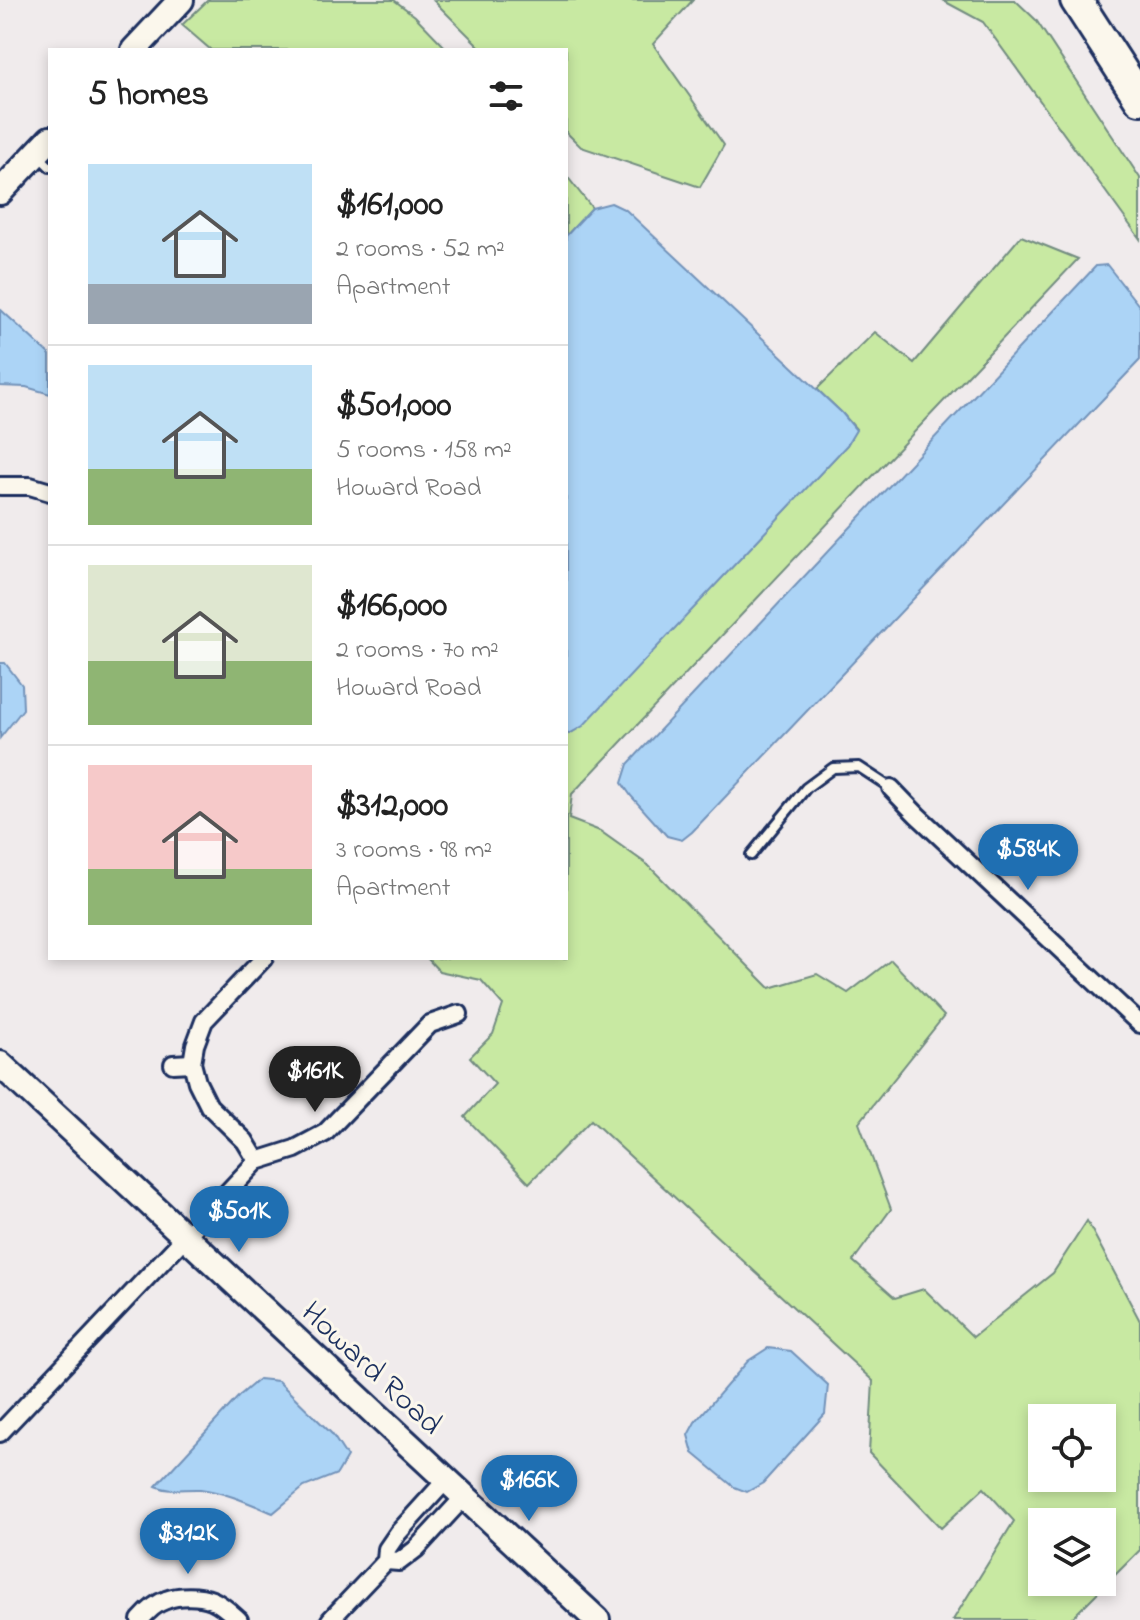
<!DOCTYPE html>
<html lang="en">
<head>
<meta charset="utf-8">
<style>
	:root { --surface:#fff; --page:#f6f6f6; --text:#222; --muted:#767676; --line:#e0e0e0; --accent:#1f6fb2 }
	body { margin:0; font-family:"Indie Flower",sans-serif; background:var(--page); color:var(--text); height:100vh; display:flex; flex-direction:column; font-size:30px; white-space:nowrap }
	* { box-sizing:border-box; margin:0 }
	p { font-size:26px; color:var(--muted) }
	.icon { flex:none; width:44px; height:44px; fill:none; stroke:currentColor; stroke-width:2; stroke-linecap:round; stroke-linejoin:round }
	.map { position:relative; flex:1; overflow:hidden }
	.side { position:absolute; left:48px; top:48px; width:520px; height:912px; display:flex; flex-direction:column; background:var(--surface); border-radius:0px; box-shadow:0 4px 12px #0003 }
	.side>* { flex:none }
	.controls { position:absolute; left:1028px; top:1404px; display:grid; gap:16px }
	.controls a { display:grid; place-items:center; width:88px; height:88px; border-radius:0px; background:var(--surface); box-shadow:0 4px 12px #0003; font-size:40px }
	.price { position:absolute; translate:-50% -68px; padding:0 18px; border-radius:28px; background:var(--accent); color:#fff; font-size:26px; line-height:52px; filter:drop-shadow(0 2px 4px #0008) }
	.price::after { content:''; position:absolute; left:50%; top:48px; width:24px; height:18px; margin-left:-12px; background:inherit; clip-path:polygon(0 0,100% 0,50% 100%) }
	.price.selected { background:#222; color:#fff }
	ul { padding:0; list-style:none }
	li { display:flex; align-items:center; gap:24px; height:200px; padding:0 40px }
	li+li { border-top:2px solid var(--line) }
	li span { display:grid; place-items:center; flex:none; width:224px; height:160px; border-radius:0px; color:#555 }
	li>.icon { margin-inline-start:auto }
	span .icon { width:96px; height:96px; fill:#fffc; stroke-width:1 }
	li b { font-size:34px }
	h2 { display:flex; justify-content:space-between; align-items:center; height:96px; padding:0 40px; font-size:34px }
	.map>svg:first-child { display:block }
	.green { fill:#c8e9a2; stroke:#728c80; stroke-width:2; fill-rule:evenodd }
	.water { fill:#acd4f6; stroke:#7292b9; stroke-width:2 }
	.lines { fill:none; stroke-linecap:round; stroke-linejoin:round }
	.lane-casing { stroke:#1b2f5e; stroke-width:14 }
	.street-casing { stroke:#1b2f5e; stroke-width:22 }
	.secondary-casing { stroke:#1b2f5e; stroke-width:30 }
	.highway-casing { stroke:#1b2f5e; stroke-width:36 }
	.lane { stroke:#fbf7ec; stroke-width:8 }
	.street { stroke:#fbf7ec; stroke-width:16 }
	.secondary { stroke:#fbf7ec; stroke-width:24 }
	.highway { stroke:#fbf7ec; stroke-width:30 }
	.labels { text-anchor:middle; stroke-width:6; stroke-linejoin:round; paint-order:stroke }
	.street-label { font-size:32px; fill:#1b2f5e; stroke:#fbf7ec }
</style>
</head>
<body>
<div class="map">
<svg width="1140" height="1620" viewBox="0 0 1140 1620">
	<rect width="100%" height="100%" fill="#f0ebec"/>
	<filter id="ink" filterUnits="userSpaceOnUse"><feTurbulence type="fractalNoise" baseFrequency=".0125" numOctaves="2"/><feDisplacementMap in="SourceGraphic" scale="16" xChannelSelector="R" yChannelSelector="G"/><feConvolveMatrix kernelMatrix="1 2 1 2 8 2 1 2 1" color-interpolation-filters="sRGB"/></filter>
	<g filter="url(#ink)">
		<!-- green -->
		<g class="green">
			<path d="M208,0H394L415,16L448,50H211L182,25Z"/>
			<path d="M433,0H693L653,44L724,145L700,187L581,147L566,132V50H483Z"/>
			<path d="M942,0H1015L1036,20L1140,178V239L983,22Z"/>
			<path d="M566,175L592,208L566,236Z"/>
			<path d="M1021,236L1078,259L572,794L569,819L600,831L648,865L770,988L817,974L848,993L891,960L944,1016L859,1123L891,1209L853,1261L895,1298L924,1289L973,1337L1053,1273L1087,1221L1140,1321V1550L1070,1620H953L1014,1521L984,1488L941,1528L869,1453L873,1381L591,1120L529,1183L465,1117L495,1084L470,1057L493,1034L503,1005L481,980L439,971L427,958H566V732L569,734L583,725L847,445L856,429L842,413L817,389L875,332L914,363ZM1042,1418H1102V1478H1042ZM1042,1522H1102V1582H1042Z"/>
		</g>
		<!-- water -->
		<g class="water">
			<path d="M611,203L626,210L842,413L856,430L847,445L583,726L569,734L566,732V236L592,208Z"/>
			<path d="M1107,265L1140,307V360L692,832L682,840L667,836L631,796L622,783L628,764L1096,266Z"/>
			<path d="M0,309L50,355V394L26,387L0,386Z"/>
			<path d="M0,663H5L22,685L23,709L0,738Z"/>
			<path d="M768,1348L791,1351L828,1385L825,1414L763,1483L747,1492L734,1487L693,1453L688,1435L695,1422L748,1361Z"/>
			<path d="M259,1379L278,1381L332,1434L347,1457L337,1474L304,1487L273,1513C249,1503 225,1492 200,1489C184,1488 171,1493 156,1486L239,1396Z"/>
		</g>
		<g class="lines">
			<defs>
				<g id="lane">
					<path d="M37,154L50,167"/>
					<path d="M751,855L806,788L833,768L859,767L891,788"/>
				</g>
				<g id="street">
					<path d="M0,486H30L50,492"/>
					<path d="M891,788L917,815L1140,1024"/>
					<path d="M173,1064L192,1063"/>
					<path d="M257,1161L245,1141L209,1106L197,1082L192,1063L195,1045L204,1021L264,958"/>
					<path d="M0,1433L257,1161L295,1149L325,1133L430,1024L459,1014"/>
					<path d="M386,1561L399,1562L416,1549L465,1496"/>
					<path d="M140,1620C147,1612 156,1603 166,1600C178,1595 200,1595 212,1600C222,1604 231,1613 239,1620"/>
					<path d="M330,1620L386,1561L387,1549L398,1533L447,1479"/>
				</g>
				<g id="secondary">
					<path d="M134,50L181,0"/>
					<path d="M0,192L50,139"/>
					<path d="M0,1064L597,1620"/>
				</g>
				<path id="highway" d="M1076,0L1140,99"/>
			</defs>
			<!-- lane casing -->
			<use href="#lane" class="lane-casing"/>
			<!-- street casing -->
			<use href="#street" class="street-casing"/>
			<!-- secondary casing -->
			<use href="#secondary" class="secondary-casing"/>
			<!-- highway casing -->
			<use href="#highway" class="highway-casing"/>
			<!-- lane -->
			<use href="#lane" class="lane"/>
			<!-- street -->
			<use href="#street" class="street"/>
			<!-- secondary -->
			<use href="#secondary" class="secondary"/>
			<!-- highway -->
			<use href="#highway" class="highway"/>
		</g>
	</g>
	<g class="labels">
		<!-- street labels -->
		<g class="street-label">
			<text transform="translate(373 1367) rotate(43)" y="11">Howard Road</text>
		</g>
	</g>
</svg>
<div class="controls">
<a><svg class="icon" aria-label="locate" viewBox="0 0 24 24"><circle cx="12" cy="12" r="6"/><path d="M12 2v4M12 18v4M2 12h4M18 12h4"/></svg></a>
<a><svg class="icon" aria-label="layers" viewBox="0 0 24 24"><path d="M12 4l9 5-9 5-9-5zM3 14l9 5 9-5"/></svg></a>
</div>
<b class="price" style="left:1028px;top:892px">$584K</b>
<b class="price selected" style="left:315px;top:1114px">$161K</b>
<b class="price" style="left:239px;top:1254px">$501K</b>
<b class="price" style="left:529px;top:1523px">$166K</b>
<b class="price" style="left:188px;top:1576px">$312K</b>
<section class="side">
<h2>5 homes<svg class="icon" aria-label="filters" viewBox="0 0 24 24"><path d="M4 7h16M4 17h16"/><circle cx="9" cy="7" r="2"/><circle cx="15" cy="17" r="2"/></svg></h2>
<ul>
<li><span style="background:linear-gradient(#bfe0f5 75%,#9aa5b1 0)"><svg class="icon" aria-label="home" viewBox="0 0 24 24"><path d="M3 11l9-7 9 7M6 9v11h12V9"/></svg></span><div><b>$161,000</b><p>2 rooms · 52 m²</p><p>Apartment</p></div></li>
<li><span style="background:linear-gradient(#bfe0f5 65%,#8fb573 0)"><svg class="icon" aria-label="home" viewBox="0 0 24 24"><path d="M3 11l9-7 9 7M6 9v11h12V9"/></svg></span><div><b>$501,000</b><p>5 rooms · 158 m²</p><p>Howard Road</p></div></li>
<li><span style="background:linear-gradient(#dfe7d0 60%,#8fb573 0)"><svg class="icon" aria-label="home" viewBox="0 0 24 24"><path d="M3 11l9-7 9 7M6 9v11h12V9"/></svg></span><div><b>$166,000</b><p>2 rooms · 70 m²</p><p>Howard Road</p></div></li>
<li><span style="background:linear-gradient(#f6c9c9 65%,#8fb573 0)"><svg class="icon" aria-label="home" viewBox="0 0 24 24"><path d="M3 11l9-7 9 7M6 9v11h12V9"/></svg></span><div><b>$312,000</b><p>3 rooms · 98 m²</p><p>Apartment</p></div></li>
</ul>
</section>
</div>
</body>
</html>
